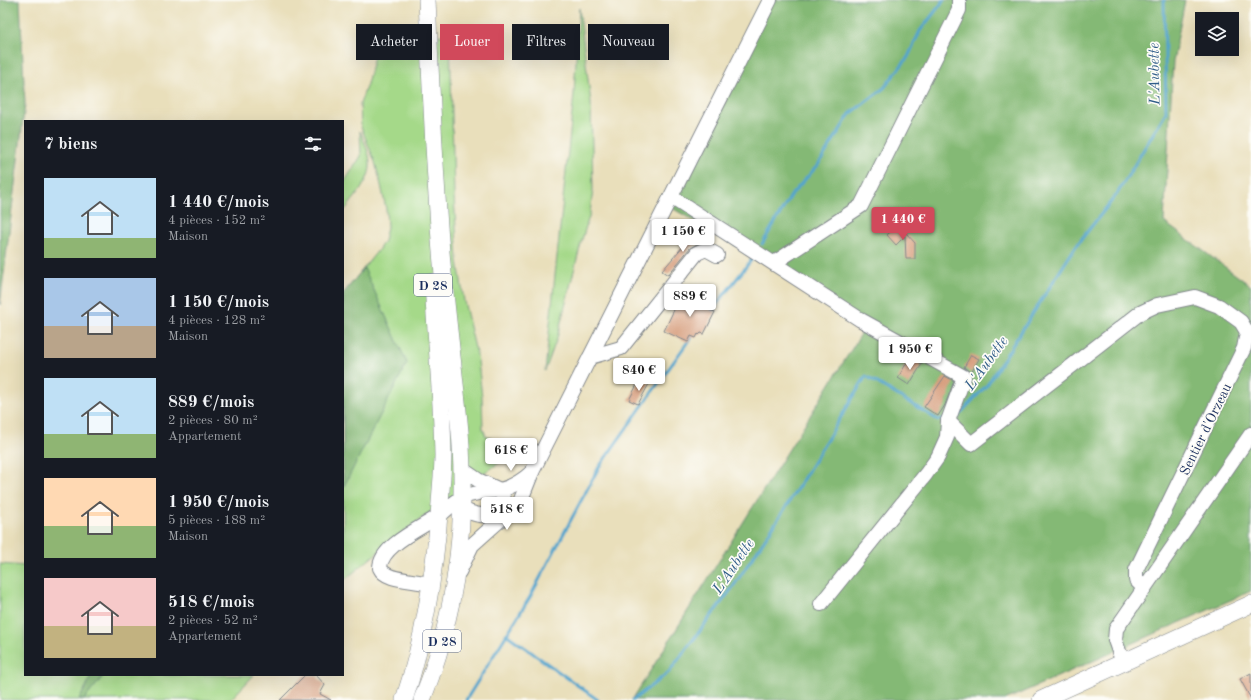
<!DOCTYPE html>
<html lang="fr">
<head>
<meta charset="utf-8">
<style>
	:root { --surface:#171b24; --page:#242831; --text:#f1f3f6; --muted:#9ea1a6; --accent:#d1495b }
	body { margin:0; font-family:"Old Standard TT",serif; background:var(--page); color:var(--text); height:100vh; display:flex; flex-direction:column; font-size:15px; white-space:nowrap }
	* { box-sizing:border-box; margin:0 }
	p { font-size:13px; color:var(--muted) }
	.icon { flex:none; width:22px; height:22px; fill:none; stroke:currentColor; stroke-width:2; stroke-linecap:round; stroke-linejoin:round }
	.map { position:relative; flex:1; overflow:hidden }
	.side { position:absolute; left:24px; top:120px; width:320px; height:556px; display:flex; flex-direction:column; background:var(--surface); border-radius:0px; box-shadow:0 4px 16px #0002 }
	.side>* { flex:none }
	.top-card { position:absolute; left:356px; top:24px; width:380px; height:36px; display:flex; gap:8px }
	.buttons { position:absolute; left:1195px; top:12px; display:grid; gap:8px }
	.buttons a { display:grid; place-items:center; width:44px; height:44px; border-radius:0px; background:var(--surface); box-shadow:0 4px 16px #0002; font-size:20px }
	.price { position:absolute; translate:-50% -34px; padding:0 9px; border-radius:4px; background:#fff; color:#222; font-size:13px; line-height:26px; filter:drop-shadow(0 1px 2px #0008) }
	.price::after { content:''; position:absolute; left:50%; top:24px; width:12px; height:9px; margin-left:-6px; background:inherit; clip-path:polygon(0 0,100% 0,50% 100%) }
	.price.on { background:var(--accent); color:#fff }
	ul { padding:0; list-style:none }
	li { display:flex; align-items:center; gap:12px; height:100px; padding:0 20px }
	li span { display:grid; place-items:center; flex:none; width:112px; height:80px; border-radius:0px; color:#555 }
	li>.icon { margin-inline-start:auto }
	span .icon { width:48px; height:48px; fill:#fffc; stroke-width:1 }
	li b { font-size:17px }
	h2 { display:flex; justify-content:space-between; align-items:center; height:48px; padding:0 20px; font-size:17px }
	.tag { padding:0 14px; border-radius:0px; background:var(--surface); box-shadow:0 4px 16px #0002; font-size:14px; line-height:36px }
	.tag.on { background:var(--accent); color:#fff }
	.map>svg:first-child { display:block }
	.green { fill:#a5d989; stroke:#608474 }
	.forest { fill:#84b975; stroke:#50746a }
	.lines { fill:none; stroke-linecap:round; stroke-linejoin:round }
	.stream { stroke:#53a4cd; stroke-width:3 }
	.building { fill:#d69b7a }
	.minor-casing { stroke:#82878c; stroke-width:16 }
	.major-casing { stroke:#82878c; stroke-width:18 }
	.minor { stroke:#fff; stroke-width:14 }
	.major { stroke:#fff; stroke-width:17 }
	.labels { text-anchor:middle; stroke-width:3.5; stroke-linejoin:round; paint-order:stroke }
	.shield { fill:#fdfcf7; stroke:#5f6c8c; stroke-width:1 }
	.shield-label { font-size:13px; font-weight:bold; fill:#1b2f5e }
	.street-label { font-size:14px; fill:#1b2f5e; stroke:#fdfcf7 }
	.water-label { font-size:15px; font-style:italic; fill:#315e8a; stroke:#fdfcf7 }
</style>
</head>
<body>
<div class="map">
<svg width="1251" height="700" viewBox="0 0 1251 700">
	<rect width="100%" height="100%" fill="#fdfcf7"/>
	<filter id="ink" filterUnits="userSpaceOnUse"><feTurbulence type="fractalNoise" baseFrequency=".025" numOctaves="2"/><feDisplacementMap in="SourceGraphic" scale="8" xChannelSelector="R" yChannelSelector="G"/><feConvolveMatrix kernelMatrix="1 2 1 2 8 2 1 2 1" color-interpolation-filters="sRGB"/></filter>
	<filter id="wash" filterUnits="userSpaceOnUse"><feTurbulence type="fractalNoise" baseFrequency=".012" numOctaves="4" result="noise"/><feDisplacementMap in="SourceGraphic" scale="16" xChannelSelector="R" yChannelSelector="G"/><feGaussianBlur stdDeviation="0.9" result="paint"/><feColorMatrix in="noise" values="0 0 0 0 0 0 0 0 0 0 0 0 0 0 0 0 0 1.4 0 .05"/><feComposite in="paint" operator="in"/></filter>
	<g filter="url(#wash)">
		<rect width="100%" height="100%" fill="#e9dfbb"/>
		<!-- green -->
		<g class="green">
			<path d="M579,8L591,103L593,190L590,213L581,243L557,338L545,371L574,94Z"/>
			<path d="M450,34L454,196L458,261L464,301L478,361L482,397L483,429L486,436L495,440L513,446L524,445L400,534L343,581V294L379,249L384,241L387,227L386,209L381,185L375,162L361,127L360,104L367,84L377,44Z"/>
			<path d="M360,131C364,142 371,154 370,167C369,182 353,200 343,212V184L361,156Z"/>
			<path d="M0,564L25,566V675H254L230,700H0Z"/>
		</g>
		<!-- forest -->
		<g class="forest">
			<path d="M0,0H20L25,104L0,305Z"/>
			<path d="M773,0H1185L1173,62L1164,222L1251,286V591L1005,700H632L868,323L667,205Z"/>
			<path d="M364,268L407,363L343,488V294Z"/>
			<path d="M92,675H104L84,700H79Z"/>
		</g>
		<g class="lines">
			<!-- stream -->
			<g class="stream">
				<path d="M762,244L792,194L818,165L850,114L884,88L908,57L920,31L944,0"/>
				<path d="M710,313L752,259"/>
				<path d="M956,418L987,385L1076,246L1117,194L1166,112L1164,0"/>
				<path d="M506,634L598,700"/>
				<path d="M466,700L530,597L599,467L694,333"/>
				<path d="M633,700L669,672L733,587L786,507L866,376L938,420L944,419"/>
			</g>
		</g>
		<g id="blocks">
			<!-- building -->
			<g class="building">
				<path d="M898,224L915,243V259H906L905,236L896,245L887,235Z"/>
				<path d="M695,232L703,238L699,243L690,248L668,275L662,271Z"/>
				<path d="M699,293L709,300L704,307L715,312L704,334L701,333L699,335L698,334L696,338L691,336L688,342L664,331L681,295L695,302Z"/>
				<path d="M971,355L979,359L971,373L964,367Z"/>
				<path d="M910,357L922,364L909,385L898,378Z"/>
				<path d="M945,376L954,381L945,405L938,416L924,407Z"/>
				<path d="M640,379L649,384L638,404L629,400Z"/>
				<path d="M1251,673V699L1240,679Z"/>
				<path d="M305,675H316L325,685L320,694L331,700H280Z"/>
			</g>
		</g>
	</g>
	<g filter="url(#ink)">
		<use href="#blocks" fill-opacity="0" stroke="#82878c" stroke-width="1"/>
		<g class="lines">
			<defs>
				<g id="minor">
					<path d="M671,197L861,320L964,377L948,421L971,444L1140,313L1157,305L1195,297L1219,306L1241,322L1247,332L1244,348L1136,570V580L1144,588"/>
					<path d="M774,263L861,206L959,10V0"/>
					<path d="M590,357L621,348L697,253L706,249L717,255"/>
					<path d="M455,503C469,517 486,516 504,516L506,504L500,490L478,480L462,469"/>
					<path d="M459,572L472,545L520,502L532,472L770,0"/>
					<path d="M431,585C417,579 386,582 380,568C380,545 424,527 440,515C448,509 454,501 464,497C476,492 488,492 500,490C513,487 522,481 532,472"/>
					<path d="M821,604L926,474L938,457L947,437L948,421"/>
					<path d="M1123,663L1115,640L1116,629L1251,434"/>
				</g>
				<g id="major">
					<path d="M404,700C425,637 435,569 440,503C441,487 443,471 443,455C442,397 436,339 433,282"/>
					<path d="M422,700C455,618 466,534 461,446C460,428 458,411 456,393C451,346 445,299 441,252C434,168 431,84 427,0"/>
					<path d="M1041,700L1251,604"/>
				</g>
			</defs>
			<!-- minor casing -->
			<use href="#minor" class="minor-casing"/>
			<!-- major casing -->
			<use href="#major" class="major-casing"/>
			<!-- minor -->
			<use href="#minor" class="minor"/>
			<!-- major -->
			<use href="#major" class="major"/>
		</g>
	</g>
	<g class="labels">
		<!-- shield labels -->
		<g class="shield">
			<rect x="414" y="274" width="38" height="22" rx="3"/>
			<rect x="423" y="630" width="38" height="22" rx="3"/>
		</g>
		<g class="shield-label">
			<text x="433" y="290">D 28</text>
			<text x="442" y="646">D 28</text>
		</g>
		<!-- street labels -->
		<g class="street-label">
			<text transform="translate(1205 429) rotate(-64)" y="5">Sentier d'Orzeau</text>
		</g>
		<!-- water labels -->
		<g class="water-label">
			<text transform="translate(1154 74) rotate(-91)" y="5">L'Aubette</text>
			<text transform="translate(986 363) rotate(-54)" y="5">L'Aubette</text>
			<text transform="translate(733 566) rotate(-56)" y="5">L'Aubette</text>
		</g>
	</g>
</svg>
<div class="buttons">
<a><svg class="icon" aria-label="layers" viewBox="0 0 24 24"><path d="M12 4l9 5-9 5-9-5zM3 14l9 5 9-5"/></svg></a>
</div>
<b class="price on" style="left:903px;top:241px">1 440 €</b>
<b class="price" style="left:683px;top:253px">1 150 €</b>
<b class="price" style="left:690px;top:318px">889 €</b>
<b class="price" style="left:910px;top:371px">1 950 €</b>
<b class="price" style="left:639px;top:392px">840 €</b>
<b class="price" style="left:511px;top:472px">618 €</b>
<b class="price" style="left:507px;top:531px">518 €</b>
<div class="top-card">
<a class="tag">Acheter</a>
<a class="tag on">Louer</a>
<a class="tag">Filtres</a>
<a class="tag">Nouveau</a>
</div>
<section class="side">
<h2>7 biens<svg class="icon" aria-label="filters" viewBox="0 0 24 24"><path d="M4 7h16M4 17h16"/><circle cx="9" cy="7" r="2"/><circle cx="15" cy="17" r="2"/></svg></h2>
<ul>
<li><span style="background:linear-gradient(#bfe0f5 75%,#8fb573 0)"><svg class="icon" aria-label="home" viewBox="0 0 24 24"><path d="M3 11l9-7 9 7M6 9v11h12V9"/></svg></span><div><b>1 440 €/mois</b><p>4 pièces · 152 m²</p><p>Maison</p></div></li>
<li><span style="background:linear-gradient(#a9c7e8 60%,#b9a48a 0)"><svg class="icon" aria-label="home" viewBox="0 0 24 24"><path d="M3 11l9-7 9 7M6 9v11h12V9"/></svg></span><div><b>1 150 €/mois</b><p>4 pièces · 128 m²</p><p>Maison</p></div></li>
<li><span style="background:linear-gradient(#bfe0f5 70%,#8fb573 0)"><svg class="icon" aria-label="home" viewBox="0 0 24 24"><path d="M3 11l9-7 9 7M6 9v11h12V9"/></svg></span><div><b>889 €/mois</b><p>2 pièces · 80 m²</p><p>Appartement</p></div></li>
<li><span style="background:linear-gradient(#ffd9b3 60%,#8fb573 0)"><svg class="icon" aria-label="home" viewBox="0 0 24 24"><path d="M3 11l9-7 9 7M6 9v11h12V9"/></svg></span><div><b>1 950 €/mois</b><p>5 pièces · 188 m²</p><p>Maison</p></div></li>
<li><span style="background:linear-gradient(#f6c9c9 60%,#c2b280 0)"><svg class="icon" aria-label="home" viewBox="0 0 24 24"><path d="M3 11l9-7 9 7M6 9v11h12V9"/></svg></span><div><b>518 €/mois</b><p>2 pièces · 52 m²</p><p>Appartement</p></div></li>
</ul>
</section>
</div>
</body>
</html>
